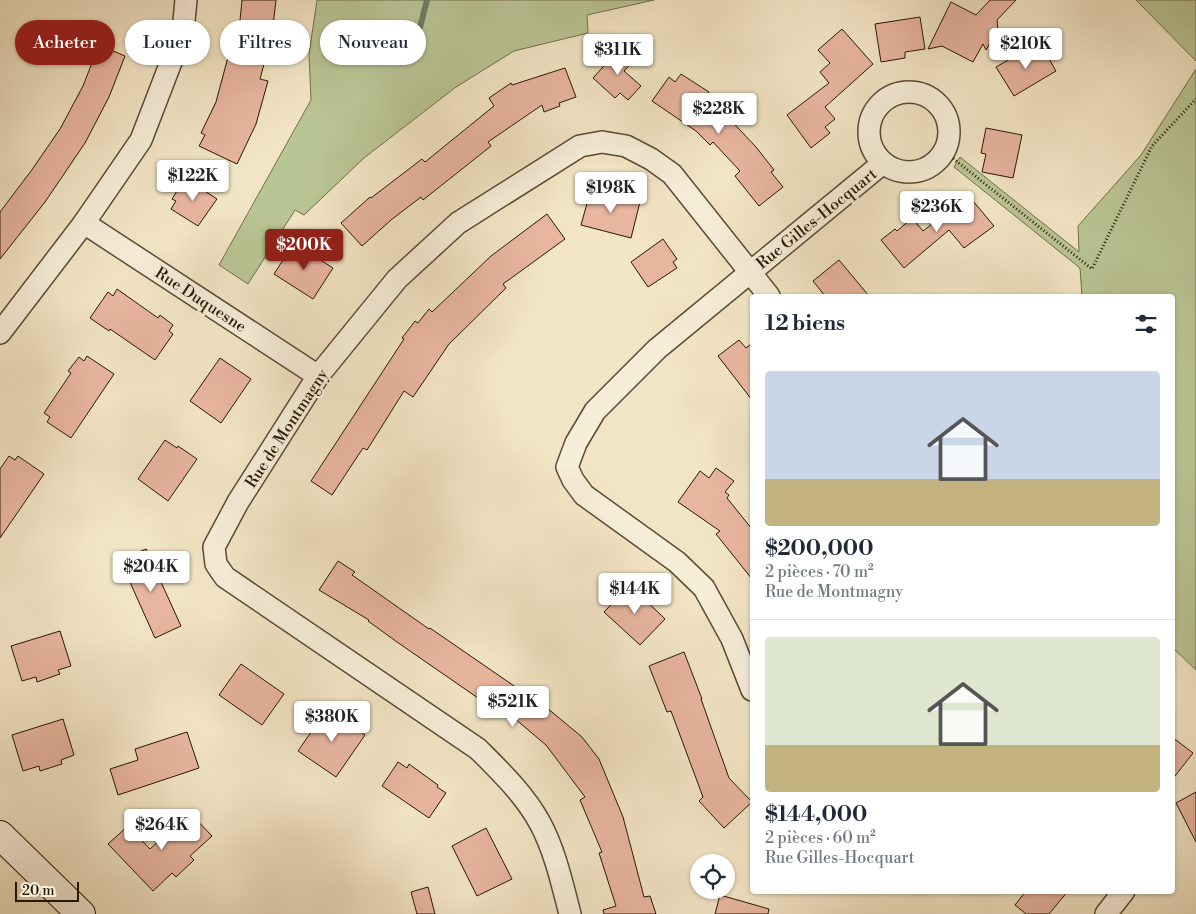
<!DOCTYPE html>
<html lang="fr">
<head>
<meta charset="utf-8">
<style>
	:root { --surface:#fff; --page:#f6f6f7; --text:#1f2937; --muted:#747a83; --line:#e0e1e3; --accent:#8f2418 }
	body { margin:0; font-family:"Libre Bodoni",serif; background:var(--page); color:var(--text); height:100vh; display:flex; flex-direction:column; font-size:19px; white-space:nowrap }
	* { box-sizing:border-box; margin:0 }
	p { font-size:16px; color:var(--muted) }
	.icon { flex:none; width:28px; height:28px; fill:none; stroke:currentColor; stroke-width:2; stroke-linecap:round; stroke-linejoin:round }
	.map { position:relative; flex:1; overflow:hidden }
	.details { position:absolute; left:750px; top:294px; width:425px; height:600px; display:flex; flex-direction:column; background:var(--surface); border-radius:5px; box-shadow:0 1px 4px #0004 }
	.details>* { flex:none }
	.top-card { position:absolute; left:15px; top:20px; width:475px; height:45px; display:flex; gap:10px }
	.controls { position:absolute; left:690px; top:854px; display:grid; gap:10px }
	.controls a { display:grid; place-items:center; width:45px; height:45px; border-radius:50%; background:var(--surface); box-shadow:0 1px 4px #0004; font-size:25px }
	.scale { position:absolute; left:15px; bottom:12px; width:64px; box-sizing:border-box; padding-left:5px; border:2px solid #271802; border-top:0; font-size:14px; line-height:18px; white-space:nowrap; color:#271802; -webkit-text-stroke:4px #f7eed9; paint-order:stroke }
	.price { position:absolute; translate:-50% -42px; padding:0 11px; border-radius:5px; background:#fff; color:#222; font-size:16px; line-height:32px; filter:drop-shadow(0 1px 2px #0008) }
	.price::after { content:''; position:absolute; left:50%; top:30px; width:15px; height:11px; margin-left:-8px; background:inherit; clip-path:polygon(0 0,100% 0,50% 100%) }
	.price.current { background:var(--accent); color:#fff }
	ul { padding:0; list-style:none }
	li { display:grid; align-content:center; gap:10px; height:265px; padding:0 15px }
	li+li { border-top:1px solid var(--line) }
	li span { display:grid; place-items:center; height:155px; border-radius:5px; color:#555 }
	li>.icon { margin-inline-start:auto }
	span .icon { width:90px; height:90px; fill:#fffc; stroke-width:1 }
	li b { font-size:21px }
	h2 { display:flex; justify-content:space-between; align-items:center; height:60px; padding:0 15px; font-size:21px }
	.pill { padding:0 18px; border-radius:22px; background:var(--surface); box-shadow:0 1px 4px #0004; font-size:18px; line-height:45px }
	.pill.current { background:var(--accent); color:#fff }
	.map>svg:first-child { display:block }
	.green { fill:#bac595; stroke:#706e4c }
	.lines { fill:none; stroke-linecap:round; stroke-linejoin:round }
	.stream { stroke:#6d7d69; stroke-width:6 }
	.building { fill:#e8b59f; stroke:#271802 }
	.street-casing { stroke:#5a4b33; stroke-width:24 }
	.secondary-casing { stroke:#271802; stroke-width:30 }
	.path { stroke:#271802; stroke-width:3; stroke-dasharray:1 2.5; stroke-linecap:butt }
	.street { stroke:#f7eed9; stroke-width:21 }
	.secondary { stroke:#f7eed9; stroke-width:28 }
	.labels { text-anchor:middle; stroke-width:4.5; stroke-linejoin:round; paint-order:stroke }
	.street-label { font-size:16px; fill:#271802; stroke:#f7eed9 }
</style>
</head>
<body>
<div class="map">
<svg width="1196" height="914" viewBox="0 0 1196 914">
	<rect width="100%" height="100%" fill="#f2e5c5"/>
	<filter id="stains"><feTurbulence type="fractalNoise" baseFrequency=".004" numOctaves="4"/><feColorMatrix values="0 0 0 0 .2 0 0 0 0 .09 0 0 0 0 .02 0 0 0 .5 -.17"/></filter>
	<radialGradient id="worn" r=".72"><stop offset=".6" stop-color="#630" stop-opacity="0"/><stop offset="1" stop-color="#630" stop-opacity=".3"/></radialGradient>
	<!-- green -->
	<g class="green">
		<path d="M317,0H654L587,15L588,33L514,51L456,87L364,158L304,215L295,210L248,284L219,265L311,100L309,54Z"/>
		<path d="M1136,0H1196V61Z"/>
		<path d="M1196,69V670L1173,648L1172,296H1082L1080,268L954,167L960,157L1079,252L1078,226L1141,155Z"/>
	</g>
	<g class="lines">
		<!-- stream -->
		<path class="stream" d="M413,55L427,0"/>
	</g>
	<!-- building -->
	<g class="building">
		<path d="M242,0H276L272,34L260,79L268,81L256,124L237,164L199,146L205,135L201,133L216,102L228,57L233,59L238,41Z"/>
		<path d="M990,0H1016L997,20L998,30L986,50L983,44L973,62L942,46L928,49L951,2L976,15Z"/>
		<path d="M920,17L925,49L905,52V58L881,62L875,24Z"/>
		<path d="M842,29L873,64L825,107L835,119L825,127L830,133L811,148L787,115L829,83L820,72L830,63L818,50Z"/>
		<path d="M99,45L125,56L109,97L85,143L45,202L0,259V212L31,171L60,129L83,86Z"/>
		<path d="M621,47L635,59L624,71L641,86L628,100L620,93L615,98L593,78Z"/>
		<path d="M1029,48L1050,54L1049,59L1056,71L1014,96L996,67Z"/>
		<path d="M565,68L576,97L559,103L560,106L544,112L542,105L488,142L491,146L423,200L421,197L391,220L362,246L341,223L370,197L371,198L422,159L425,162L494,106L489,98L511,83L512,85Z"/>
		<path d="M681,74L709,92L707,95L756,147L774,170L771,172L783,187L759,206L735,176L740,171L713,142L710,145L696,131L652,101L669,77L675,82Z"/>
		<path d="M986,128L1022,135L1013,178L982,172L986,154L981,153Z"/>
		<path d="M185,178L217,199L198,226L171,209L176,201L172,199Z"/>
		<path d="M591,189L640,202L631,238L581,225Z"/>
		<path d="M973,201L994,226L964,248L949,230L904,268L881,240L895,229L897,231L912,218L923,231L957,205L961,210Z"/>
		<path d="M547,214L565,239L503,284L506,288L449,344L413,397L404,391L367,450L363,448L332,495L311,481L404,339L402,338L415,321L418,323L429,309L432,312L491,256Z"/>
		<path d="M663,239L677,259L673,262L677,268L648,287L631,262Z"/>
		<path d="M294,243L333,268L313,299L274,274Z"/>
		<path d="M839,260L869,296H825L813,281Z"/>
		<path d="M117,289L158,318L160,315L173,325L169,331L173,334L155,360L110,329L109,331L90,318L108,292L113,296Z"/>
		<path d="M739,340L746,348L752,343V400L718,356Z"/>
		<path d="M87,356L114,374L71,438L47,422L50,417L44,413L71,373L68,371L79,357L84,361Z"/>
		<path d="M220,358L251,379L221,423L190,401Z"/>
		<path d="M165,440L177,448L178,446L197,459L168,501L138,479Z"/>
		<path d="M9,456L15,460L18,456L44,474L0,538V469Z"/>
		<path d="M716,468L734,481L725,492L729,495L727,498L752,529V579L716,534L720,531L678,502L700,471L709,478Z"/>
		<path d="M146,549L181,626L155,638L120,560Z"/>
		<path d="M338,561L355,572L352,575L429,629L430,628L533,699L535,698L582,737L599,759L623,817L644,897L650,896L656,914H604L603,910L616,906L599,853L602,852L580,800L585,797L546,745L495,702L491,707L397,642L368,621L369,620L319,590Z"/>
		<path d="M630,585L665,619L640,645L604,612Z"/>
		<path d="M60,631L71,666L58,670L60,674L37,682L36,677L22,681L11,646Z"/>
		<path d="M684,652L702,699H701L729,778L752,802L724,828L699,801L703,797L671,711L667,712L649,666Z"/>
		<path d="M241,664L284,694L262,725L219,695Z"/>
		<path d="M327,709L365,735L336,777L298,751Z"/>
		<path d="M63,719L74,755L61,760L62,764L40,771L39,766L23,771L12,735Z"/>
		<path d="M187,732L199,768L118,795L110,769L138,760L135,749Z"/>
		<path d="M1172,737L1193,753L1172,780Z"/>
		<path d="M398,762L407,768L409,764L438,785L437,787L446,793L429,818L382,786Z"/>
		<path d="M1196,792V842L1176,803Z"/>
		<path d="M189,812L212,836L190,856L194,860L176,877L172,873L153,891L108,844L128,826L150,849Z"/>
		<path d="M486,828L512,879L477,896L452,846Z"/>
		<path d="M428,887L435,914H417L411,892Z"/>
		<path d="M1026,891H1068L1049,914H1026L1015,905Z"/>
		<path d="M720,895L769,909L768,914H715Z"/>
	</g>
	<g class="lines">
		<defs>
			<g id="street">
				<circle cx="909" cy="132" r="40"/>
				<path d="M84,223L318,376"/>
				<path d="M0,333L84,223L141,140L183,31L186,0"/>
				<path d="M752,690L732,639L704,588L677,562L584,495L573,480L567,467L576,443L595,411L657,349L883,163"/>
				<path d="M570,914C562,883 555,851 540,823C524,794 501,772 478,749L225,577L216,564L214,547L238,502L318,376L397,279L458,223L580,146L602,142L626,146L651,159L672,174L769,296"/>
				<path d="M1106,914L1124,891"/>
			</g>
			<path id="secondary" d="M0,835L81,914"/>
		</defs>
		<!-- street casing -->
		<use href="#street" class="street-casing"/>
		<!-- secondary casing -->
		<use href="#secondary" class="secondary-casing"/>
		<!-- path -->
		<path class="path" d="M945,152L1092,269L1152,146L1196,99"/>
		<!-- street -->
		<use href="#street" class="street"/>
		<!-- secondary -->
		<use href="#secondary" class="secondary"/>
	</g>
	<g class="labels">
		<!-- street labels -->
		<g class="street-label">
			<text transform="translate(816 218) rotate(-39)" y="6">Rue Gilles-Hocquart</text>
			<text transform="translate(201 299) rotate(33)" y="6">Rue Duquesne</text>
			<text transform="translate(286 428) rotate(-57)" y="6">Rue de Montmagny</text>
		</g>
	</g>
	<rect width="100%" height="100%" filter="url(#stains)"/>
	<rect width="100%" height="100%" fill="url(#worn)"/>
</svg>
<div class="controls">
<a><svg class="icon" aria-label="locate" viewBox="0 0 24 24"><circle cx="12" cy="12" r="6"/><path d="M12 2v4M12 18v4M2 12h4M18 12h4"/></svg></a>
</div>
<div class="scale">20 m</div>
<b class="price" style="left:1026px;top:70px">$210K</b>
<b class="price" style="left:618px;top:76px">$311K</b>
<b class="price" style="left:719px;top:135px">$228K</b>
<b class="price" style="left:193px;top:202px">$122K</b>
<b class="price" style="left:611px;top:214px">$198K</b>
<b class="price" style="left:937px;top:233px">$236K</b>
<b class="price current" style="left:304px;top:271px">$200K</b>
<b class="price" style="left:151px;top:593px">$204K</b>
<b class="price" style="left:635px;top:615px">$144K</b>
<b class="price" style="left:513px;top:728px">$521K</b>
<b class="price" style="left:332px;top:743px">$380K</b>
<b class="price" style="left:162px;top:851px">$264K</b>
<div class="top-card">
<a class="pill current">Acheter</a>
<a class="pill">Louer</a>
<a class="pill">Filtres</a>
<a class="pill">Nouveau</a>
</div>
<section class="details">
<h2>12 biens<svg class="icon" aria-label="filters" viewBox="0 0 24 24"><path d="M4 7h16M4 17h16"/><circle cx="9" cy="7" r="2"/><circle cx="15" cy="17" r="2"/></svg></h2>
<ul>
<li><span style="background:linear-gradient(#c9d6e8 70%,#c2b280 0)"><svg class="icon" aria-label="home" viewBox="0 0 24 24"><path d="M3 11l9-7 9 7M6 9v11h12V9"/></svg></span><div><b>$200,000</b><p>2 pièces · 70 m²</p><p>Rue de Montmagny</p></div></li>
<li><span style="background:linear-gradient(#dfe7d0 70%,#c2b280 0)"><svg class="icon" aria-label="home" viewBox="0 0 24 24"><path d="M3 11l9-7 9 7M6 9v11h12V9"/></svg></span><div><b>$144,000</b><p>2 pièces · 60 m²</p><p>Rue Gilles-Hocquart</p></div></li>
</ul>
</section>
</div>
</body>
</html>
